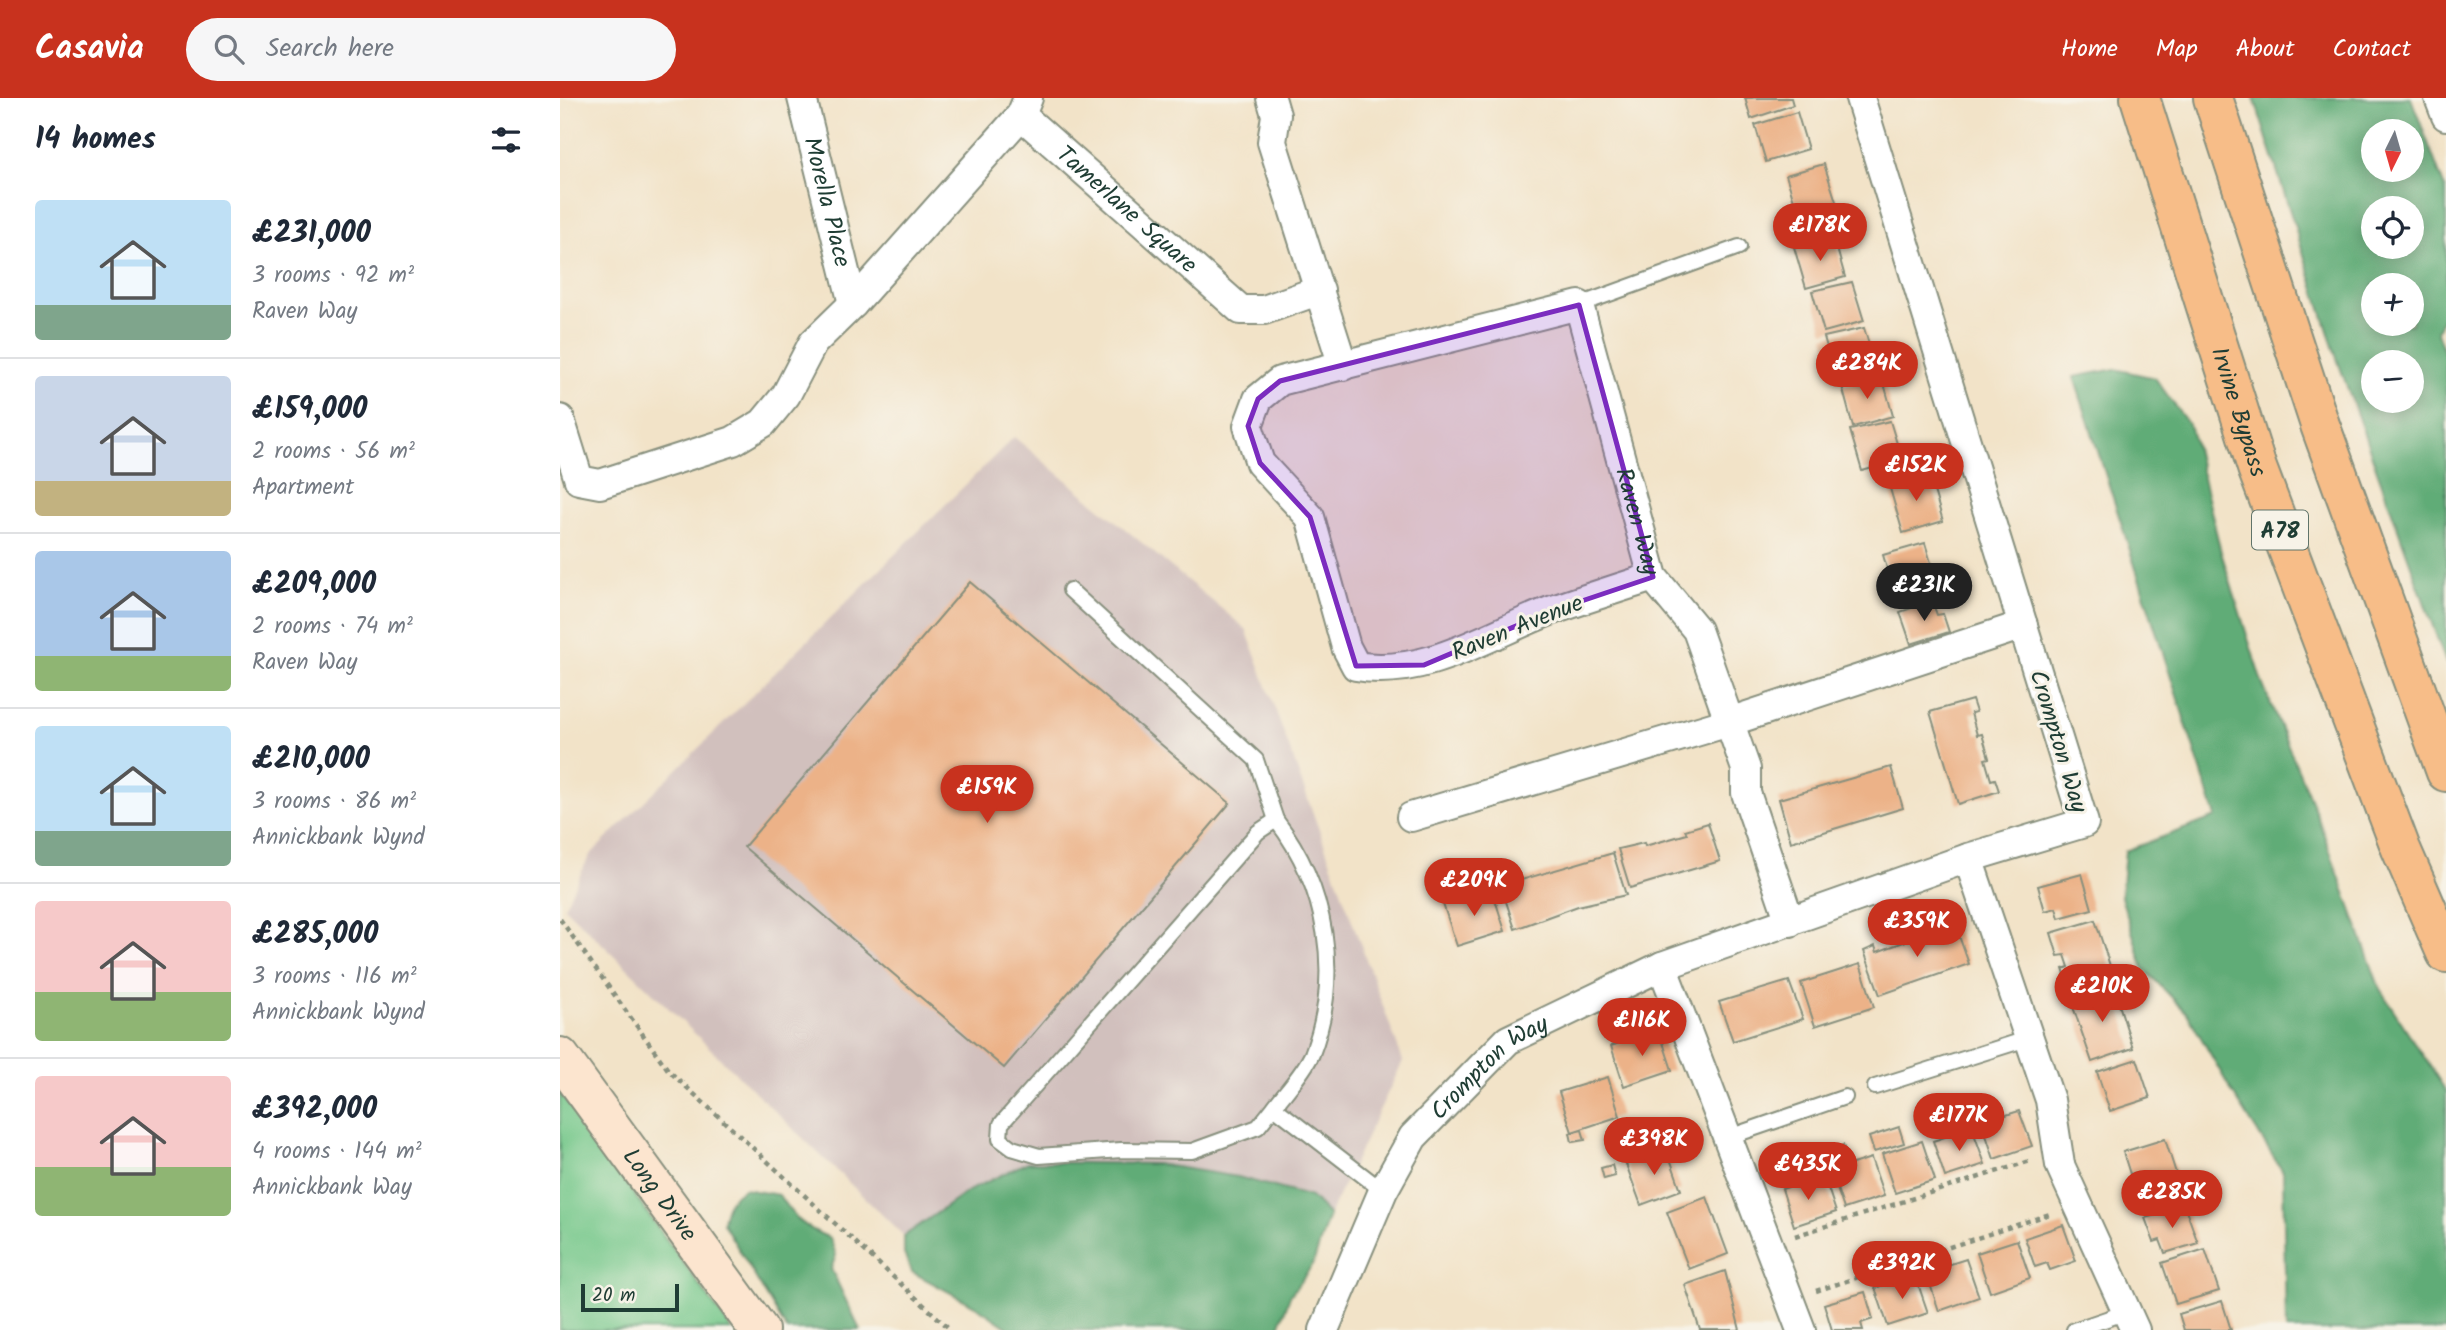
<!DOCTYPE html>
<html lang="en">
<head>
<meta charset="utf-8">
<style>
	:root { --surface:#fff; --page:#f6f6f7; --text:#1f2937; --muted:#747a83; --line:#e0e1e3; --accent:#c8321e }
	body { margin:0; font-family:Kalam,sans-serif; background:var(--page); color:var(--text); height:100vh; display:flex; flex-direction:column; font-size:26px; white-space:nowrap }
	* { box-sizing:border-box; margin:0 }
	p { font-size:23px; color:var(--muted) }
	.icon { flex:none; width:38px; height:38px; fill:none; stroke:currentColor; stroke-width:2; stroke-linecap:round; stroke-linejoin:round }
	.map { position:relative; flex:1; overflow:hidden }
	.details { display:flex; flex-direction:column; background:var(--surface); width:560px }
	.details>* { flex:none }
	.needle { width:46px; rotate:185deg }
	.buttons { position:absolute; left:1801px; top:21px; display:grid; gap:14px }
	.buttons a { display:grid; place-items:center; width:63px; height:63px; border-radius:50%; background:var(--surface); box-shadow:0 4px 18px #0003; font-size:35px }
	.scale { position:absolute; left:21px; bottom:18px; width:98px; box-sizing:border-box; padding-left:7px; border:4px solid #1f3d34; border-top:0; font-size:19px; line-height:24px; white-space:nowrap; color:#1f3d34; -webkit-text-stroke:5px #f7f3e8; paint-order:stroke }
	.price { position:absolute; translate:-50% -60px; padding:0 16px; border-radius:24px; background:var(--accent); color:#fff; font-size:23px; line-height:46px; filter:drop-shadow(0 2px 4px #0008) }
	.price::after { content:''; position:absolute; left:50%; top:42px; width:21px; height:16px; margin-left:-10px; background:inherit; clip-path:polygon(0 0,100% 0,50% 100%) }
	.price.on { background:#222; color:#fff }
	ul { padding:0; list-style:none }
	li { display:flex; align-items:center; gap:21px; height:175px; padding:0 35px }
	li+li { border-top:2px solid var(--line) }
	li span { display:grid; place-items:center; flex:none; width:196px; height:140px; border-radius:7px; color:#555 }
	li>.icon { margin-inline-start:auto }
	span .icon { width:84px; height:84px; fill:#fffc; stroke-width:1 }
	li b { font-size:30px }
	h2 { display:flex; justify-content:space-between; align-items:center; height:84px; padding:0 35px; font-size:30px }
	header { display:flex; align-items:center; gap:42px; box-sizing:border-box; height:98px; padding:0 35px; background:var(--accent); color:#fff }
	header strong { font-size:33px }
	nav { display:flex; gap:38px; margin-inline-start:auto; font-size:24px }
	.search { width:490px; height:63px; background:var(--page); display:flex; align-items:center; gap:18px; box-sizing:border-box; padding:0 24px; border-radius:38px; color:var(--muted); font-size:26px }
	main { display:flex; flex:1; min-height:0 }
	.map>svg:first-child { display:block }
	.industrial { fill:#d1c0bd }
	.green { fill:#76c88b; stroke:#4a8260; stroke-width:2 }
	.forest { fill:#60ac77; stroke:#407456; stroke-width:2; fill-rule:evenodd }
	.building { fill:#ecb288 }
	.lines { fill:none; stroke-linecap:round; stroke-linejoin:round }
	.lane-casing { stroke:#88907e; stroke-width:18 }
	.street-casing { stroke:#88907e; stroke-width:32 }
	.secondary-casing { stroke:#88907e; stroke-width:42 }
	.highway-casing { stroke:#88907e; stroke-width:42 }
	.path { stroke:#88907e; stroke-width:4.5; stroke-dasharray:5 5; stroke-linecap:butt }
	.lane { stroke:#fff; stroke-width:14 }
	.street { stroke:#fff; stroke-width:28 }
	.secondary { stroke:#fce5cf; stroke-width:38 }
	.highway { stroke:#f7bd88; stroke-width:38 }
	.marked { fill:#7b2cbf; fill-opacity:0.2; stroke:#7b2cbf; stroke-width:5; stroke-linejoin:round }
	.labels { text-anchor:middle; stroke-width:6; stroke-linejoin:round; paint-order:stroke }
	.shield { fill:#f7f3e8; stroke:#60746a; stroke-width:2 }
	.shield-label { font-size:23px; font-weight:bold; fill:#1f3d34 }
	.street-label { font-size:24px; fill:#1f3d34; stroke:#f7f3e8 }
</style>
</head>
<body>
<header>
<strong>Casavia</strong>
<div class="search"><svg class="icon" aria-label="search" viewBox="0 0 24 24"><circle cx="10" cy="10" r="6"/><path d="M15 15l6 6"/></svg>Search here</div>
<nav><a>Home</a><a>Map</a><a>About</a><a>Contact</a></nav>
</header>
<main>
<section class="details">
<h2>14 homes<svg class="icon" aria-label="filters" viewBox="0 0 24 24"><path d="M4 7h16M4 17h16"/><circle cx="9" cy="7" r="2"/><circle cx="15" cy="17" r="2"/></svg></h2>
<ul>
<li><span style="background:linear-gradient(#bfe0f5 75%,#7fa58c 0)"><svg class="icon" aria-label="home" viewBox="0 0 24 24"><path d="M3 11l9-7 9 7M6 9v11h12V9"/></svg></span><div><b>£231,000</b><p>3 rooms · 92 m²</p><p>Raven Way</p></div></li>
<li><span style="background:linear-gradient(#c9d6e8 75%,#c2b280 0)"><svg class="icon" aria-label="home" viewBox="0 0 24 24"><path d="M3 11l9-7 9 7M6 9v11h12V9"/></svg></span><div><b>£159,000</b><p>2 rooms · 56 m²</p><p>Apartment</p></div></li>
<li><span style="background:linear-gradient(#a9c7e8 75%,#8fb573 0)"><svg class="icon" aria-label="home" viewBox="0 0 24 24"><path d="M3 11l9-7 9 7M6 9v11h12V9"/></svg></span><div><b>£209,000</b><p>2 rooms · 74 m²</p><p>Raven Way</p></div></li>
<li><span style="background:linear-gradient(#bfe0f5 75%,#7fa58c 0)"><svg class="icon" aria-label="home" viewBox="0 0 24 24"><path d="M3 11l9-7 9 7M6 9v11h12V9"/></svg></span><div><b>£210,000</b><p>3 rooms · 86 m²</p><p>Annickbank Wynd</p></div></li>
<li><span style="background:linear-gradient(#f6c9c9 65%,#8fb573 0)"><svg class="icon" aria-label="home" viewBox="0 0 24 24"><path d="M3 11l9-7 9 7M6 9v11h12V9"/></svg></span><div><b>£285,000</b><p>3 rooms · 116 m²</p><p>Annickbank Wynd</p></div></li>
<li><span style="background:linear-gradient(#f6c9c9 65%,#8fb573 0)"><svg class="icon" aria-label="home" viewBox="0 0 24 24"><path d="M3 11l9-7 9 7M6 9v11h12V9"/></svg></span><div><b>£392,000</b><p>4 rooms · 144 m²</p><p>Annickbank Way</p></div></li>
</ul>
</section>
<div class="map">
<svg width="1886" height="1232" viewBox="0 0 1886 1232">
	<rect width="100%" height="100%" fill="#f7f3e8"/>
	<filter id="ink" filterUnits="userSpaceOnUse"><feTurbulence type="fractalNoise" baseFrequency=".0143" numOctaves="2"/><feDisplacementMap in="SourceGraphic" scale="14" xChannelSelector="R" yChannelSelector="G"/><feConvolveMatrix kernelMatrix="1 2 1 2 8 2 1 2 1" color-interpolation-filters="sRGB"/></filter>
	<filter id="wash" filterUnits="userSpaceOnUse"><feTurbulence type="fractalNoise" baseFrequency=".00686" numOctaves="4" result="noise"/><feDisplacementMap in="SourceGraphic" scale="28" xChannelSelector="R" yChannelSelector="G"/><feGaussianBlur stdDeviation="1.57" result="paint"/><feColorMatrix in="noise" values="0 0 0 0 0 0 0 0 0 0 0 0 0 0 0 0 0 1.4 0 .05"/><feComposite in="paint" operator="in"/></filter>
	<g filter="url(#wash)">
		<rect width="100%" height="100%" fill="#f2e3c8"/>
		<!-- industrial -->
		<path class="industrial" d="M454,339L686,531L843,963L769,1117L751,1099L378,1116L344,1138L4,809L30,757Z"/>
		<!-- green -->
		<path class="green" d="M0,994L153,1206L172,1232H0Z"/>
		<!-- forest -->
		<g class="forest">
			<path d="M1694,0H1851L1886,93V210L1877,234L1886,260V565L1775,255ZM1852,33V72H1813V33ZM1852,110V149H1813V110ZM1813,187H1852V226H1813ZM1813,264H1852V303H1813Z"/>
			<path d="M1555,271L1595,280L1631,330L1661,454L1702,585L1755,712L1820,891L1886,993V1232H1726L1723,1074L1672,994L1627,915L1584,871L1561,799L1565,753L1656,719L1514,279Z"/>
			<path d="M468,1064L597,1066L678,1079L751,1099L769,1117L753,1166L730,1198L718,1232H451L417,1209L352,1174L344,1156V1138L410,1092Z"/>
			<path d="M184,1091L219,1097C233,1120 245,1130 270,1140L276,1157L271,1171L300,1232H227L163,1125C165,1108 169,1100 184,1091Z"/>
		</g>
		<g id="blocks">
			<!-- building -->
			<g class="building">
				<path d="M1185,0H1231L1233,7L1191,21Z"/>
				<path d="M1237,14L1248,51L1206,64L1195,27Z"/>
				<path d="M1264,66L1280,116L1242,128L1226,77Z"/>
				<path d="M1274,140L1285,179L1246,190L1234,149Z"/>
				<path d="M1292,184L1304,223L1264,234L1252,193Z"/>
				<path d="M1304,230L1316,269L1276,280L1264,239Z"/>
				<path d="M1322,278L1333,318L1293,329L1282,288Z"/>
				<path d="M1330,323L1342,362L1302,373L1290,332Z"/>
				<path d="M1369,376L1383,423L1343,435L1329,387Z"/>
				<path d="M1365,445L1372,468L1365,470L1369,483L1334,494L1323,457Z"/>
				<path d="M410,484L670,705L444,970L184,749Z"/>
				<path d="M1372,503L1377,517L1383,516L1389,534L1351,546L1340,514Z"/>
				<path d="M1412,602L1416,614L1411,615L1417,637L1422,636L1429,660L1425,661L1431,682L1435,681L1439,693L1398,706L1370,614Z"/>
				<path d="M1331,669L1343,710L1231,744L1219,701Z"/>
				<path d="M1148,725L1160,763L1070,790L1058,751L1084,745L1085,748L1127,736L1125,732Z"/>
				<path d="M1053,755L1066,797L1018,808L955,831L941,788Z"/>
				<path d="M1522,776L1532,811L1499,820L1496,810L1485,813L1478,788Z"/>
				<path d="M932,792L945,833L897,848L883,806Z"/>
				<path d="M1393,821L1409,866L1320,897L1304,853L1315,848L1317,854L1379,831L1377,826Z"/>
				<path d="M1535,822L1554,880L1510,892L1503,871L1509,869L1505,857L1498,858L1491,835Z"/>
				<path d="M1300,866L1314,909L1255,928L1241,885Z"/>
				<path d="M1229,883L1243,921L1173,943L1159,904Z"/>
				<path d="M1553,888L1573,950L1532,964L1511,903Z"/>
				<path d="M1099,932L1112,972L1064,988L1051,948Z"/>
				<path d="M1577,961L1590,1000L1550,1013L1537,974Z"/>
				<path d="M1048,979L1060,1018L1012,1034L999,994Z"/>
				<path d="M1459,1013L1472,1048L1434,1061L1424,1031L1436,1027L1433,1021Z"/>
				<path d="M1339,1029L1344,1045L1314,1054L1309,1039Z"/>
				<path d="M1412,1030L1425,1066L1385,1079L1373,1043Z"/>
				<path d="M1022,1032L1025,1042L1012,1044L1010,1035Z"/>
				<path d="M1605,1041L1623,1097L1579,1112L1571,1090L1579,1087L1575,1075L1570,1076L1563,1054Z"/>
				<path d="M1362,1043L1375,1082L1335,1095L1322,1056Z"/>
				<path d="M1283,1047L1288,1061L1275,1065L1270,1052Z"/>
				<path d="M1107,1052L1121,1092L1081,1107L1066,1066Z"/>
				<path d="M1311,1060L1324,1098L1284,1111L1271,1073Z"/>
				<path d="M1052,1067L1055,1078L1044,1081L1041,1070Z"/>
				<path d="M1252,1081L1255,1088L1266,1084L1276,1114L1234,1128L1222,1091Z"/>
				<path d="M1147,1099L1168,1156L1129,1171L1107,1114Z"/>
				<path d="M1625,1109L1638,1145L1605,1155L1600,1142L1594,1144L1585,1120Z"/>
				<path d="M1503,1127L1516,1163L1490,1172L1487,1165L1475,1169L1465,1140Z"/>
				<path d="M1457,1142L1470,1180L1430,1194L1417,1155Z"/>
				<path d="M1645,1151L1659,1193L1616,1206L1602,1165Z"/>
				<path d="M1406,1161L1419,1199L1379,1213L1366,1174Z"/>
				<path d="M1165,1173L1180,1232H1140L1125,1187Z"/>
				<path d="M1355,1177L1368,1215L1328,1228L1315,1190Z"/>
				<path d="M1305,1194L1313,1221L1301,1225L1303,1232H1272L1264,1206Z"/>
				<path d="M1662,1203L1671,1232H1624L1619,1216Z"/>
			</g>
		</g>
	</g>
	<g filter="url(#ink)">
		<use href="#blocks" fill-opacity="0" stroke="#88907e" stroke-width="2"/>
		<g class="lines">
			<defs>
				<g id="lane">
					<path d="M1019,207L1179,149"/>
					<path d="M510,492L696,662L716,722"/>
					<path d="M1315,989L1470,940"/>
					<path d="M714,1009L698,1029L632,1053L561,1052L479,1058L452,1050L440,1041L441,1026L698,734L716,722C767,788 782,878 752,956C744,974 726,993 714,1009L823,1093"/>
					<path d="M1166,1040L1285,999"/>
					<path d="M1514,1232L1567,1214"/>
				</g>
				<g id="street">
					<path id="s1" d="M242,0L293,206"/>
					<path d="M711,0L716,17L712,44L783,268"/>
					<path d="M1879,0L1886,18"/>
					<path id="s2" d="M461,17L681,212H704L760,192"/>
					<path d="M0,321L19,382L40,386L173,343L203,325L226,297L253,245L293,206L461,17L468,0"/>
					<path id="s3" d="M1093,479C1059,490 1024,501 990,513C927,537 866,580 796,568L786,549L750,419L700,365L688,328L698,301L720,283L1019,207L1093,479L1137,532L1186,671V695L1230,824"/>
					<path d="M851,719L1169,624L1463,527"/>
					<path d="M1408,760L1490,1002L1500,1067L1575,1232"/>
					<path d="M1102,868L1241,1232"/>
					<path id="s4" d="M764,1232L823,1093L853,1039L948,942L1102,868L1408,760L1524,725L1300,0"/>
				</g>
				<g id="secondary">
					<path id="s5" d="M0,959L199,1232"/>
				</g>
				<g id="highway">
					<path id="s6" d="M1580,0L1697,370L1841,751L1886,855"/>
					<path d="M1653,0L1760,327L1886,674"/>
				</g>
			</defs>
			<!-- lane casing -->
			<use href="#lane" class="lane-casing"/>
			<!-- street casing -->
			<use href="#street" class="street-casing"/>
			<!-- secondary casing -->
			<use href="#secondary" class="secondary-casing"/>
			<!-- highway casing -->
			<use href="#highway" class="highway-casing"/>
			<!-- path -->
			<g class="path">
				<path d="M0,821L109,973L391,1232"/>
				<path d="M1235,1138L1470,1063"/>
				<path d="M1256,1193L1490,1116"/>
			</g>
			<!-- lane -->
			<use href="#lane" class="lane"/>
			<!-- street -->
			<use href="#street" class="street"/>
			<!-- secondary -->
			<use href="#secondary" class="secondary"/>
			<!-- highway -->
			<use href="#highway" class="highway"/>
		</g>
	</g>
	<!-- marked area -->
	<path class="marked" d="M1019,207L1093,479L989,514L864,567L796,568L750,419L700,365L688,328L698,301L720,283Z"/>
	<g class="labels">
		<!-- shield labels -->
		<rect class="shield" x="1692" y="412.5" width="56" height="39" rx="5"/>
		<g class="shield-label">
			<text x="1720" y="440">A78</text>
		</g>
		<!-- street labels -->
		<g class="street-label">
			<text dy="8" stroke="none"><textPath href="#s1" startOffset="107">Morella Place</textPath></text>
			<text dy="8" stroke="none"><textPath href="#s2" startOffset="142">Tamerlane Square</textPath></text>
			<text dy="8" stroke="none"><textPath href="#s6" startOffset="329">Irvine Bypass</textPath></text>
			<text dy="8" stroke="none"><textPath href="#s3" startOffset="1172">Raven Way</textPath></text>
			<text transform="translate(957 529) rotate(-22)" y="8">Raven Avenue</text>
			<text transform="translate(1499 643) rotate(73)" y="8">Crompton Way</text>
			<text dy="8" stroke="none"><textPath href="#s4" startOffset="317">Crompton Way</textPath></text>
			<text dy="8" stroke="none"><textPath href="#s5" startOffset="170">Long Drive</textPath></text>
		</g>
	</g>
</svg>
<div class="buttons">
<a><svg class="needle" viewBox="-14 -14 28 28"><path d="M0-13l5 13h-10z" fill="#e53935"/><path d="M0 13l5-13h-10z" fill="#747a83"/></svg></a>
<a><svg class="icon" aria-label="locate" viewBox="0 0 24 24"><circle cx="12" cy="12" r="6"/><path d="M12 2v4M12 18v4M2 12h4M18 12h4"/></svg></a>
<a>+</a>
<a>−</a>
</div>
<div class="scale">20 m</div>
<b class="price" style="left:1260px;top:165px">£178K</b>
<b class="price" style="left:1307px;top:303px">£284K</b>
<b class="price" style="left:1356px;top:405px">£152K</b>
<b class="price on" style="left:1364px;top:525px">£231K</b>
<b class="price" style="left:427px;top:727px">£159K</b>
<b class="price" style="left:914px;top:820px">£209K</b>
<b class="price" style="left:1357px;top:861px">£359K</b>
<b class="price" style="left:1542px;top:926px">£210K</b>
<b class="price" style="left:1082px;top:960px">£116K</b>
<b class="price" style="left:1399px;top:1055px">£177K</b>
<b class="price" style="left:1094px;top:1079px">£398K</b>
<b class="price" style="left:1248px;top:1104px">£435K</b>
<b class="price" style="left:1612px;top:1132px">£285K</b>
<b class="price" style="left:1342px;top:1203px">£392K</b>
</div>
</main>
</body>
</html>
